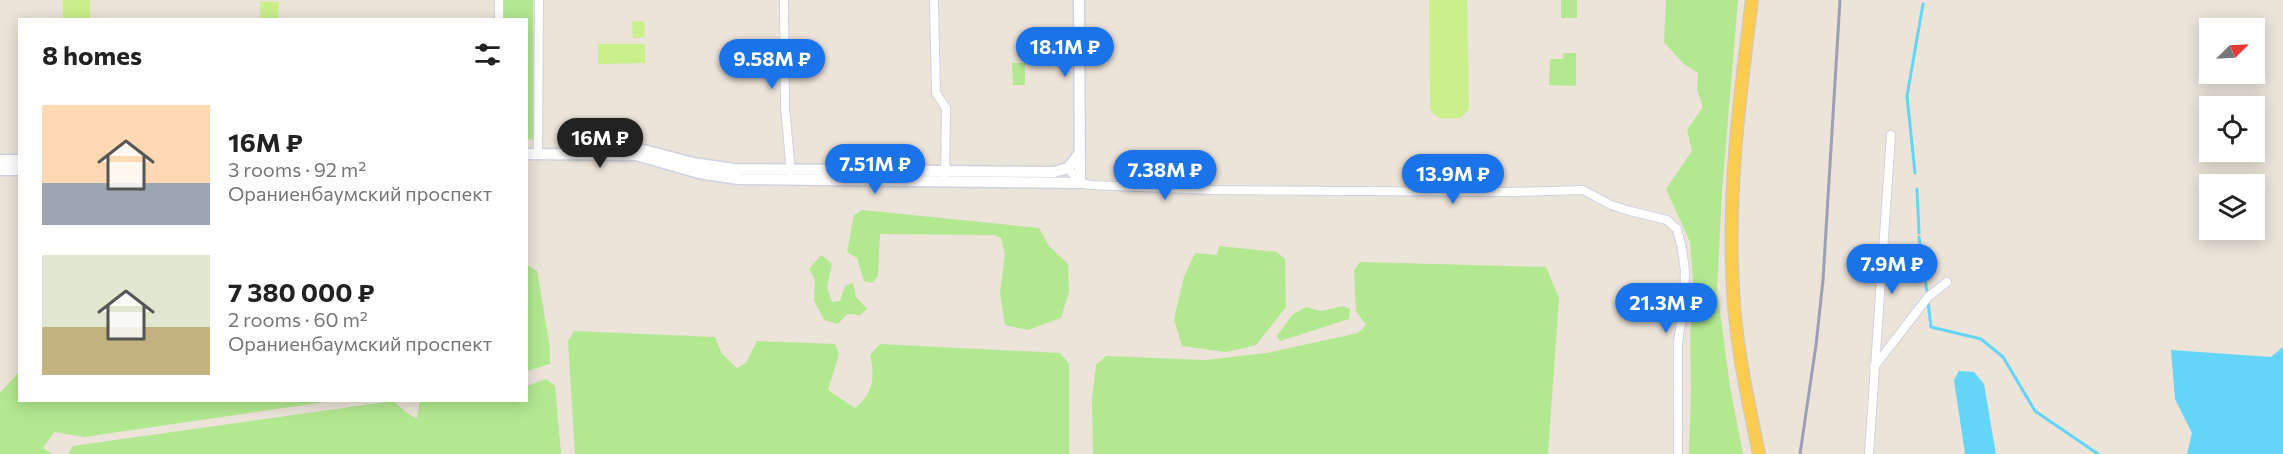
<!DOCTYPE html>
<html lang="en">
<head>
<meta charset="utf-8">
<style>
	:root { --surface:#fff; --page:#f6f6f6; --text:#222; --muted:#767676; --accent:#1a73e8 }
	body { margin:0; font-family:Commissioner,sans-serif; background:var(--page); color:var(--text); height:100vh; display:flex; flex-direction:column; font-size:22px; white-space:nowrap }
	* { box-sizing:border-box; margin:0 }
	p { font-size:20px; color:var(--muted) }
	.icon { flex:none; width:33px; height:33px; fill:none; stroke:currentColor; stroke-width:2; stroke-linecap:round; stroke-linejoin:round }
	.map { position:relative; flex:1; overflow:hidden }
	.drawer { position:absolute; left:18px; top:18px; width:510px; height:384px; display:flex; flex-direction:column; background:var(--surface); border-radius:0px; box-shadow:0 3px 15px #0003 }
	.drawer>* { flex:none }
	.needle { width:39px; rotate:66deg }
	.tools { position:absolute; left:2199px; top:18px; display:grid; gap:12px }
	.tools a { display:grid; place-items:center; width:66px; height:66px; border-radius:0px; background:var(--surface); box-shadow:0 3px 15px #0003; font-size:30px }
	.price { position:absolute; translate:-50% -51px; padding:0 14px; border-radius:21px; background:var(--accent); color:#fff; font-size:20px; line-height:39px; filter:drop-shadow(0 2px 3px #0008) }
	.price::after { content:''; position:absolute; left:50%; top:36px; width:18px; height:14px; margin-left:-9px; background:inherit; clip-path:polygon(0 0,100% 0,50% 100%) }
	.price.current { background:#222; color:#fff }
	ul { padding:0; list-style:none }
	li { display:flex; align-items:center; gap:18px; height:150px; padding:0 24px }
	li span { display:grid; place-items:center; flex:none; width:168px; height:120px; border-radius:0px; color:#555 }
	li>.icon { margin-inline-start:auto }
	span .icon { width:72px; height:72px; fill:#fffc; stroke-width:1 }
	li b { font-size:26px }
	h2 { display:flex; justify-content:space-between; align-items:center; height:72px; padding:0 24px; font-size:26px }
	.map>svg:first-child { display:block }
	.green { fill:#b2e890 }
	.pitch { fill:#c9f08b }
	.water { fill:#63d6f8 }
	.lines { fill:none; stroke-linecap:round; stroke-linejoin:round }
	.stream { stroke:#63d6f8; stroke-width:3 }
	.street-casing { stroke:#ced3e3; stroke-width:10 }
	.secondary-casing { stroke:#ced3e3; stroke-width:13 }
	.primary-casing { stroke:#c7c7c7; stroke-width:14 }
	.street { stroke:#fff; stroke-width:8 }
	.secondary { stroke:#fff; stroke-width:10 }
	.primary { stroke:#fbcc4f; stroke-width:12 }
	.rail { stroke:#9ba0b5; stroke-width:3 }
</style>
</head>
<body>
<div class="map">
<svg width="2283" height="454" viewBox="0 0 2283 454">
	<rect width="100%" height="100%" fill="#ece3d9"/>
	<!-- green -->
	<g class="green">
		<path d="M504,0H533V140L527,139L526,20L503,19Z"/>
		<rect x="1561" y="0" width="16" height="18"/>
		<path d="M1666,0H1738L1722,191L1717,289L1730,387L1743,454H1689L1691,387L1690,336L1694,294L1690,242L1666,189L1692,151L1687,130L1703,107L1697,90L1698,73L1683,63L1664,42Z"/>
		<path d="M1563,53H1576V86L1549,85L1550,59H1563Z"/>
		<path d="M1012,63H1025V85H1013Z"/>
		<path d="M862,210L1039,228L1049,246L1068,264L1069,292L1061,318L1028,330L1005,325L1000,293L1005,254L1001,238L995,235L880,234L878,276L872,283L864,281L857,258L847,252L854,215Z"/>
		<path d="M1219,246L1277,252L1285,259L1286,307L1256,345L1226,352L1182,346L1174,319L1184,277L1195,253L1217,255Z"/>
		<path d="M821,255L832,264L827,287L832,302L840,301L845,286L853,283L856,297L867,309L860,315L847,314L838,324L824,320L814,300L815,280L809,269Z"/>
		<path d="M1360,262L1546,267L1559,298L1548,454H1093L1092,398L1096,365L1106,356L1206,360L1267,353L1358,333L1366,325L1356,311L1354,270Z"/>
		<path d="M527,265L537,271L550,348V364L527,371Z"/>
		<path d="M1343,306L1350,309L1349,319L1280,341L1277,336L1292,315L1306,307L1321,311Z"/>
		<path d="M574,331L715,337L722,354L737,368L746,363L757,341L835,344L839,354L828,390L855,408C874,393 875,377 870,355L880,344L1060,353L1069,364V454H575L568,341Z"/>
		<path d="M19,372L20,400L332,401L84,437L54,432L43,448L52,454H0V393Z"/>
		<path d="M546,379L555,386L561,454H68L73,446L393,401C402,407 406,415 417,418L420,401L526,400L527,386Z"/>
	</g>
	<!-- pitch -->
	<g class="pitch">
		<rect x="63" y="0" width="27" height="19"/>
		<path d="M1429,0H1467L1469,109L1461,118C1449,118 1436,122 1430,109Z"/>
		<path d="M260,1L279,2L278,19H260Z"/>
		<path d="M644,21L645,37L633,38L632,22Z"/>
		<path d="M598,44H645V63L598,64Z"/>
	</g>
	<!-- water -->
	<g class="water">
		<path d="M2283,347V454H2187L2192,433L2175,399L2171,350L2271,357Z"/>
		<path d="M1959,371L1974,372L1984,384L1996,454H1965L1954,380Z"/>
	</g>
	<g class="lines">
		<!-- stream -->
		<g class="stream">
			<path d="M1915,173L1907,96L1923,4"/>
			<path d="M1917,189L1919,233"/>
			<path d="M1919,237L1927,292"/>
			<path d="M1928,302L1931,327L1981,339L2003,357L2035,411L2098,454"/>
		</g>
		<defs>
			<g id="street">
				<path d="M784,0L785,107L791,172"/>
				<path d="M934,0L936,93L946,108L945,175"/>
				<path d="M499,20V0"/>
				<path d="M538,149L539,0"/>
				<path d="M1068,168L1080,183L1090,185L1212,190L1511,192L1583,190L1611,205L1630,211L1667,220L1677,229L1682,249L1685,271L1684,303L1678,342V454"/>
				<path d="M1874,367L1928,297L1947,282"/>
				<path d="M1869,454L1891,135"/>
			</g>
			<g id="secondary">
				<path d="M644,150L693,163L734,169L1054,172L1068,168L1078,155"/>
				<path d="M526,154L636,155L699,173L739,179L1080,183L1079,0"/>
				<path d="M0,160H20"/>
				<path d="M0,170H20"/>
			</g>
			<path id="primary" d="M1752,0C1739,101 1726,203 1734,305C1738,356 1749,405 1759,454"/>
		</defs>
		<!-- street casing -->
		<use href="#street" class="street-casing"/>
		<!-- secondary casing -->
		<use href="#secondary" class="secondary-casing"/>
		<!-- primary casing -->
		<use href="#primary" class="primary-casing"/>
		<!-- street -->
		<use href="#street" class="street"/>
		<!-- secondary -->
		<use href="#secondary" class="secondary"/>
		<!-- primary -->
		<use href="#primary" class="primary"/>
		<!-- rail -->
		<path class="rail" d="M1800,454L1816,345L1823,280L1840,0"/>
	</g>
</svg>
<div class="tools">
<a><svg class="needle" viewBox="-14 -14 28 28"><path d="M0-13l5 13h-10z" fill="#e53935"/><path d="M0 13l5-13h-10z" fill="#767676"/></svg></a>
<a><svg class="icon" aria-label="locate" viewBox="0 0 24 24"><circle cx="12" cy="12" r="6"/><path d="M12 2v4M12 18v4M2 12h4M18 12h4"/></svg></a>
<a><svg class="icon" aria-label="layers" viewBox="0 0 24 24"><path d="M12 4l9 5-9 5-9-5zM3 14l9 5 9-5"/></svg></a>
</div>
<b class="price" style="left:1065px;top:78px">18.1M ₽</b>
<b class="price" style="left:772px;top:90px">9.58M ₽</b>
<b class="price current" style="left:600px;top:169px">16M ₽</b>
<b class="price" style="left:875px;top:195px">7.51M ₽</b>
<b class="price" style="left:1165px;top:201px">7.38M ₽</b>
<b class="price" style="left:1453px;top:205px">13.9M ₽</b>
<b class="price" style="left:1892px;top:295px">7.9M ₽</b>
<b class="price" style="left:1666px;top:334px">21.3M ₽</b>
<section class="drawer">
<h2>8 homes<svg class="icon" aria-label="filters" viewBox="0 0 24 24"><path d="M4 7h16M4 17h16"/><circle cx="9" cy="7" r="2"/><circle cx="15" cy="17" r="2"/></svg></h2>
<ul>
<li><span style="background:linear-gradient(#ffd9b3 65%,#9aa5b1 0)"><svg class="icon" aria-label="home" viewBox="0 0 24 24"><path d="M3 11l9-7 9 7M6 9v11h12V9"/></svg></span><div><b>16M ₽</b><p>3 rooms · 92 m²</p><p>Ораниенбаумский проспект</p></div></li>
<li><span style="background:linear-gradient(#dfe7d0 60%,#c2b280 0)"><svg class="icon" aria-label="home" viewBox="0 0 24 24"><path d="M3 11l9-7 9 7M6 9v11h12V9"/></svg></span><div><b>7 380 000 ₽</b><p>2 rooms · 60 m²</p><p>Ораниенбаумский проспект</p></div></li>
</ul>
</section>
</div>
</body>
</html>
